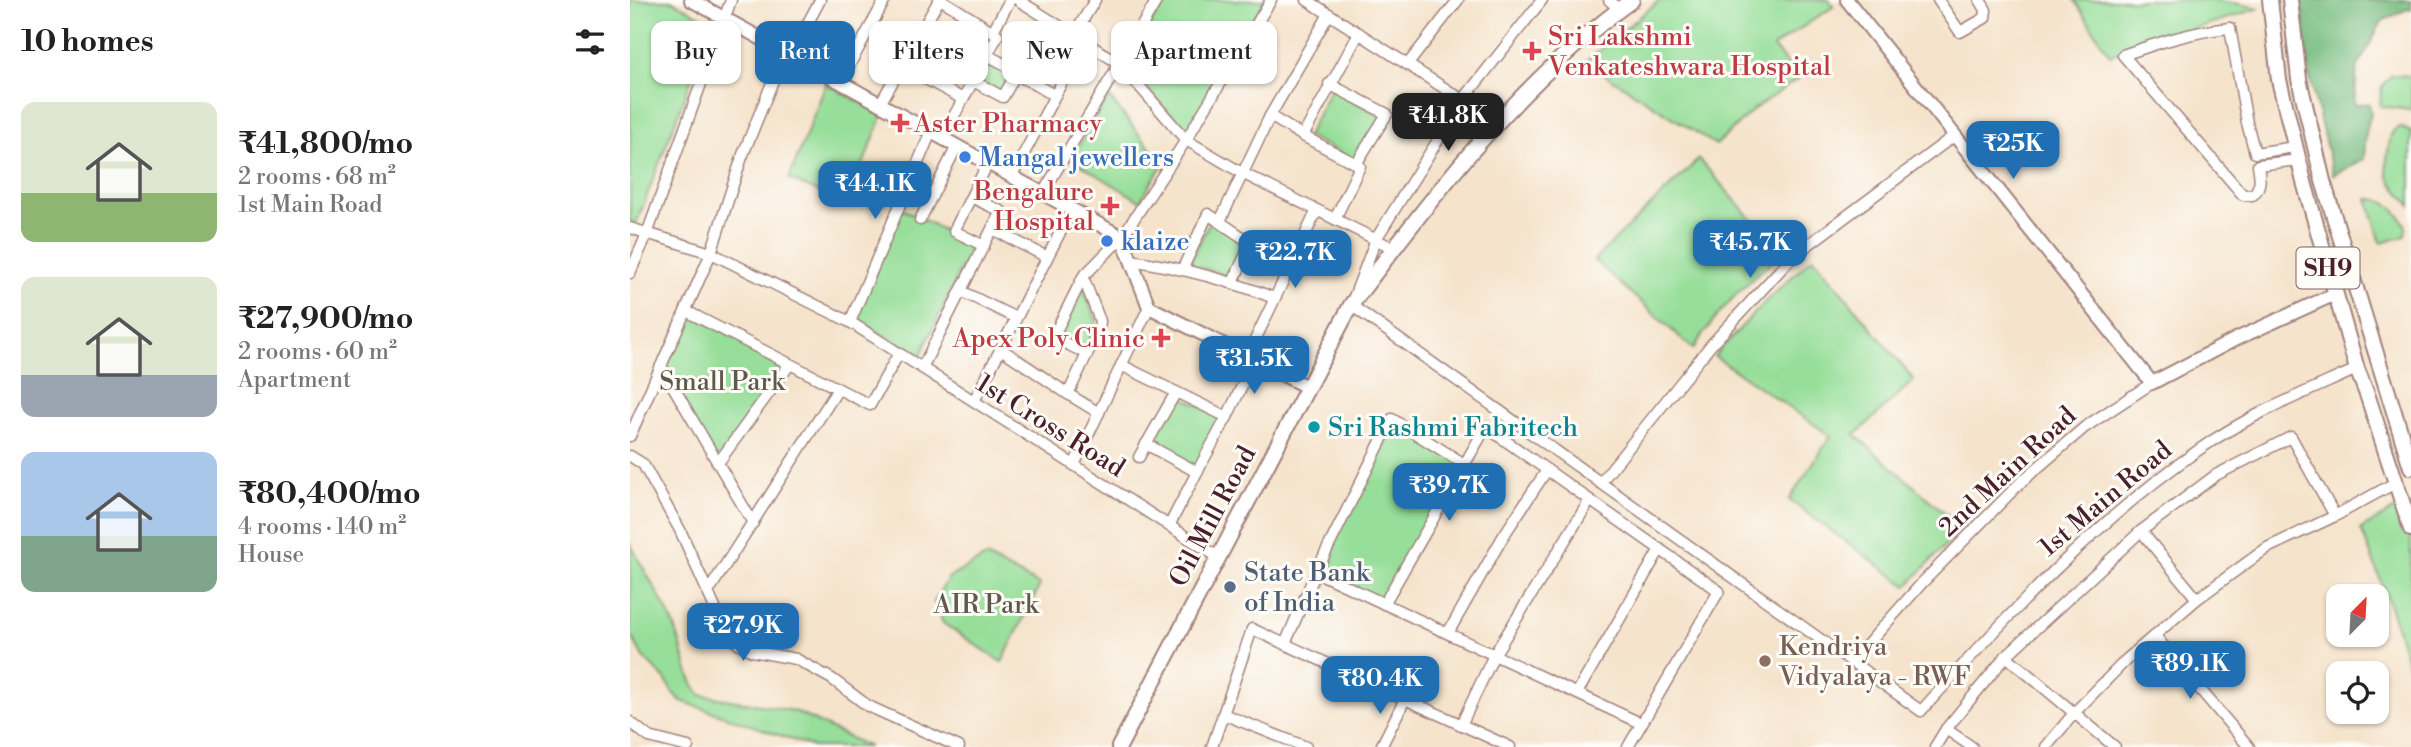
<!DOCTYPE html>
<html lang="en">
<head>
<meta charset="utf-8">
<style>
	:root { --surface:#fff; --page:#f6f6f6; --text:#222; --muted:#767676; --accent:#1f6fb2 }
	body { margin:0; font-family:"Libre Bodoni",serif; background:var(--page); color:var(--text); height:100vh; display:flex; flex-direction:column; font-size:26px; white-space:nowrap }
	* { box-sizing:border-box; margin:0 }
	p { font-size:23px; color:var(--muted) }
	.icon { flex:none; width:38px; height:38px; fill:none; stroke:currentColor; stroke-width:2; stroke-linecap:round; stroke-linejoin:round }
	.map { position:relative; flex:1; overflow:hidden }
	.details { display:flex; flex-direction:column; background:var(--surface); width:630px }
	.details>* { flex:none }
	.hud { position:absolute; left:21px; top:21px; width:665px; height:63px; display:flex; gap:14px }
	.needle { width:46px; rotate:24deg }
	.controls { position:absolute; left:1696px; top:584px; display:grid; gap:14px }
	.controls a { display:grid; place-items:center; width:63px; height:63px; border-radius:14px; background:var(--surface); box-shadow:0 2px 5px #0004; font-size:35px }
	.price { position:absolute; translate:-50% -60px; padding:0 16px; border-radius:14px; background:var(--accent); color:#fff; font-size:23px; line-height:46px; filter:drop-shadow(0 2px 4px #0008) }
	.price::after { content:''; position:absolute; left:50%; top:42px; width:21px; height:16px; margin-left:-10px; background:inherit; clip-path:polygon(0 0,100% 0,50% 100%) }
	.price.current { background:#222; color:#fff }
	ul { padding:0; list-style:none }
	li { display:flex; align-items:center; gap:21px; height:175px; padding:0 21px }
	li span { display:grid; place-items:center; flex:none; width:196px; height:140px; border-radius:14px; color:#555 }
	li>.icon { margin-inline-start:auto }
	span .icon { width:84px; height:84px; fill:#fffc; stroke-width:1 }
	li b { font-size:30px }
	h2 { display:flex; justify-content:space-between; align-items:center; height:84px; padding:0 21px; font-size:30px }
	.chip { padding:0 24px; border-radius:14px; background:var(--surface); box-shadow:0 2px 5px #0004; font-size:24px; line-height:63px }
	.chip.current { background:var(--accent); color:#fff }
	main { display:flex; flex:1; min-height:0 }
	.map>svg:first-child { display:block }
	.green { fill:#96de99; stroke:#707e62; stroke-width:2 }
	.forest { fill:#78bd81; stroke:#616e56; stroke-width:2 }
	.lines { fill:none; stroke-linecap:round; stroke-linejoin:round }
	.minor-casing { stroke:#a0817b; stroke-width:13 }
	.tertiary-casing { stroke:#a0817b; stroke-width:16 }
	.secondary-casing { stroke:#a0817b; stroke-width:18 }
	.primary-casing { stroke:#a0817b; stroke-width:18 }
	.minor { stroke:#fff; stroke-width:10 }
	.tertiary { stroke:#fff; stroke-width:12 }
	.secondary { stroke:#fff; stroke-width:14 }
	.primary { stroke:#fff; stroke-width:14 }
	.health-dot { fill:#e0444e; stroke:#fdfcf7; stroke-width:2.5 }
	.shop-dot { fill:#3f7fe0; stroke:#fdfcf7; stroke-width:2.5 }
	.culture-dot { fill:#0f9aa8; stroke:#fdfcf7; stroke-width:2.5 }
	.service-dot { fill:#5c6f8a; stroke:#fdfcf7; stroke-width:2.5 }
	.education-dot { fill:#8d6e63; stroke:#fdfcf7; stroke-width:2.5 }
	.labels { text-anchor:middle; stroke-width:6; stroke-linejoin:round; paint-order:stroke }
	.shield { fill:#fdfcf7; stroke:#806168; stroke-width:2 }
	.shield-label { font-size:24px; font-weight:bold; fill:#4a1f2b }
	.health-label { font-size:26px; fill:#be3a42; stroke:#fdfcf7; text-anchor:start }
	.shop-label { font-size:26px; fill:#366cbe; stroke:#fdfcf7; text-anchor:start }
	.park-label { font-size:26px; fill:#61584c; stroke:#fdfcf7 }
	.street-label { font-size:26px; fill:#4a1f2b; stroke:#fdfcf7 }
	.culture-label { font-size:26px; fill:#0d838f; stroke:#fdfcf7; text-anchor:start }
	.service-label { font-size:26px; fill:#4e5e75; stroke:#fdfcf7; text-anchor:start }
	.education-label { font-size:26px; fill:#785e54; stroke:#fdfcf7; text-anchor:start }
</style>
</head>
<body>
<main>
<section class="details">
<h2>10 homes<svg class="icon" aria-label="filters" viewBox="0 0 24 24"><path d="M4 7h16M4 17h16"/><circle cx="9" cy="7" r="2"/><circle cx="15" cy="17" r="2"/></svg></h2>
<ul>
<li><span style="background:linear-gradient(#dfe7d0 65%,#8fb573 0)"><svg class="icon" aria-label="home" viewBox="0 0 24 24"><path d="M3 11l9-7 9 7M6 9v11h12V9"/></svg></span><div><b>₹41,800/mo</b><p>2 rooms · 68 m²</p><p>1st Main Road</p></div></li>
<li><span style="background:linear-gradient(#dfe7d0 70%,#9aa5b1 0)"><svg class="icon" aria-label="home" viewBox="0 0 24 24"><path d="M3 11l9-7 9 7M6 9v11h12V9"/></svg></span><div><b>₹27,900/mo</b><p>2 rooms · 60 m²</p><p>Apartment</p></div></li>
<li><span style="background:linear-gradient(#a9c7e8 60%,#7fa58c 0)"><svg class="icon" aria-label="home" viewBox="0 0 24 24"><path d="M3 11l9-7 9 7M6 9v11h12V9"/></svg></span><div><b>₹80,400/mo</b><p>4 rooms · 140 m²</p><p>House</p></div></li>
</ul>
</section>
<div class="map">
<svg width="1781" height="747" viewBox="0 0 1781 747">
	<rect width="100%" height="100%" fill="#fdfcf7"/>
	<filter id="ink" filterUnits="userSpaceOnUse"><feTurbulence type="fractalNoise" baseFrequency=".0143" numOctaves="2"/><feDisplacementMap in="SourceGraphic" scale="14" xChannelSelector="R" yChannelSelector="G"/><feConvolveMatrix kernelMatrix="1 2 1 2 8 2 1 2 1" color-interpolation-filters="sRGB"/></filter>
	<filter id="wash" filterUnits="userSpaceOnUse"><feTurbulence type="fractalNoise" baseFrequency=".00686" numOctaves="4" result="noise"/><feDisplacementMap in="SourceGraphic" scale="28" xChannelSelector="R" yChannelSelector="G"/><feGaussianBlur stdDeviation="1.57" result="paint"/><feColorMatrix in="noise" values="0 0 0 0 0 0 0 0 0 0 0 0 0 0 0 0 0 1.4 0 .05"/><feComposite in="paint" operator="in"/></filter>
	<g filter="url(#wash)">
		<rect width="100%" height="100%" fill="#f5e3cb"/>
		<!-- green -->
		<g class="green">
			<path d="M0,0H41L83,23L6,224L0,221Z"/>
			<path d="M535,0H635L557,133L496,64Z"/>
			<path d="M1030,0H1199L1204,6L1143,47L1169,78L1123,110L1086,145L955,62Z"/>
			<path d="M1444,0H1585L1630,8L1480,55Z"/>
			<path d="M359,57L385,71L373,94L346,80Z"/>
			<path d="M1762,75L1781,76V110L1750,106L1752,86Z"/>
			<path d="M196,84L253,114L217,205L159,179Z"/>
			<path d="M701,88L753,117L726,161L677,136Z"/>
			<path d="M478,96L533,164L510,201L441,159Z"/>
			<path d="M1770,127L1781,132V206C1754,175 1753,176 1761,135L1764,130Z"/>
			<path d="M1069,159L1152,254C1116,281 1087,312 1063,349L964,260Z"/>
			<path d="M1738,199C1756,198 1769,211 1776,227L1775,236L1751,243Z"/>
			<path d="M271,208L342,245L290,357L226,318Z"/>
			<path d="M581,219L617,243L601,277L559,264Z"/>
			<path d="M1183,257L1284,380L1225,435L1332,528L1277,586L1159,500L1201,436L1084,356L1136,301Z"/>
			<path d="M452,285L467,321L456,350L427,335Z"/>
			<path d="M56,311L160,364L88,463L31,367Z"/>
			<path d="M546,394L593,417L566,469L518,444Z"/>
			<path d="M762,419L836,465L754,604L686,572Z"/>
			<path d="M1776,503L1781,521V674L1759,602L1731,529Z"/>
			<path d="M0,543C14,571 31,597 44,625C53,646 56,680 71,695L164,711L239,747H183L51,701L42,692L35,679L13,657L0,633Z"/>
			<path d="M356,557L410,585L372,662L313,623L304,602L318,578Z"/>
		</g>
		<!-- forest -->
		<path class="forest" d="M1671,0H1781V10L1777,9L1752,21L1727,68L1724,105L1739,103L1741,115L1736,127L1734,159L1703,175L1679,74Z"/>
	</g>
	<g filter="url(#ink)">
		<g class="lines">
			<defs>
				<g id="minor">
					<path d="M312,0L368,35L343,81"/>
					<path d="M388,0L490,64L556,140L612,173L763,248"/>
					<path d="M677,0L867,122"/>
					<path d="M912,0L833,100L746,239L721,305L1291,711C1377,616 1464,522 1570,449C1618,415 1674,393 1727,369"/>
					<path d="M979,0L989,9"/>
					<path d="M1308,0L1330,32L1355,18L1356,10L1350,0"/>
					<path d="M363,31L380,0"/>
					<path d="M444,35L465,0"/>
					<path d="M289,37L349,70"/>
					<path d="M161,55L190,0"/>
					<path d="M357,55L387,71L386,74"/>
					<path d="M778,64L828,0"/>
					<path d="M272,66L333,99"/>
					<path d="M385,70L392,57L401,62L422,21"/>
					<path d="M210,82L255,0"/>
					<path d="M699,84L757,114L726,164"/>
					<path d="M250,104L309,0"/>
					<path d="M640,116L673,136L729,33"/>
					<path d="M673,136L730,166L705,219"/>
					<path d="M312,138L343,81L373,97L386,74L424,95"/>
					<path d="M1665,147L1625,153L1617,123L1600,28C1563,31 1528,43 1493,55L1613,195H1623C1632,185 1630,178 1628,165L1668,160"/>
					<path d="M382,176L454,41"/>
					<path d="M413,193L527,0"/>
					<path d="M290,220L327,146"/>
					<path d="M590,221L640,116L699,14"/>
					<path d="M0,228L81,253L220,322L588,557"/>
					<path d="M362,229L417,257"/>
					<path d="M354,246L324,231L358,163"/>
					<path d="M501,260C551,268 597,279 644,298"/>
					<path d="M553,268L578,214L621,243L603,282"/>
					<path d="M0,273L17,234L101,0"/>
					<path d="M453,277L470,321L469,329L438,394L469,413"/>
					<path d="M331,291L386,318"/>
					<path d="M56,311L240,405L269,353"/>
					<path d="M220,322L301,132"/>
					<path d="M371,349L438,394"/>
					<path d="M457,354L423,337L453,277L492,237L556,140L641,0"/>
					<path d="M617,357L687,210"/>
					<path d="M491,365L546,392"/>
					<path d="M31,366L123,523"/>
					<path d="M292,368L371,211L341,197"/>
					<path d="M344,401L442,209"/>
					<path d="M0,436L81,253L112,157L155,51"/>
					<path d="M516,444L567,472L597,417L624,361"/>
					<path d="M0,456L13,464L50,530L89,617L103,640L122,651L166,659L202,679L238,706L329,747"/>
					<path d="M509,457L546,392L597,417"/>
					<path d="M88,463L160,364"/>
					<path d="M444,465L519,307"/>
					<path d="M970,483L1081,345L1162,257L1325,135"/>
					<path d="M539,526L567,472"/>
					<path d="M1511,531L1567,599"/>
					<path d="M686,572L1010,723"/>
					<path d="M78,592L208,389"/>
					<path d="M754,604L856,427L1089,591L998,747"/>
					<path d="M818,633L874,535L917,470"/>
					<path d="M1525,636L1619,747"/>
					<path d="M655,644L686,572L762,419L836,465"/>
					<path d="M1376,656L1485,747"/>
					<path d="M1222,662L1292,583L1391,482L1455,427L1522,383"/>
					<path d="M947,693L1030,549"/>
					<path d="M593,714L676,747"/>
					<path d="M0,722L19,737L58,747"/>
					<path d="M831,725L864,655L960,500"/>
					<path d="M1316,729L1342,747"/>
					<path d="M582,747L622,629L880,747"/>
					<path d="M751,747L775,699"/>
					<path d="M1305,747L1316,729L1376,656L1511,531L1586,475L1661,437L1705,516"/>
					<path d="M1416,747L1445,712L1497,659L1567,599L1637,548L1705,516L1765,483"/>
				</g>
				<g id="tertiary">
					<path d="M61,0L492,237L519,307L677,387"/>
					<path d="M1217,0L1522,383L1606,339L1705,294"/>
				</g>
				<path id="secondary" d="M489,747L721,305C803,195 890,81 1002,0"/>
				<g id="primary">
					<path d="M1640,0L1649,80L1674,182L1727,369L1738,397L1781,529"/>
					<path d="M1660,0L1669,79L1693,181L1781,467"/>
				</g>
			</defs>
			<!-- minor casing -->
			<use href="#minor" class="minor-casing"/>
			<!-- tertiary casing -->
			<use href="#tertiary" class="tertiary-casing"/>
			<!-- secondary casing -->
			<use href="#secondary" class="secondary-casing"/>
			<!-- primary casing -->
			<use href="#primary" class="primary-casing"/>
			<!-- minor -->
			<use href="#minor" class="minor"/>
			<!-- tertiary -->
			<use href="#tertiary" class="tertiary"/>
			<!-- secondary -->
			<use href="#secondary" class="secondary"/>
			<!-- primary -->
			<use href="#primary" class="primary"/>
		</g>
	</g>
	<!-- markers -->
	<g class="health-dot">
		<path d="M898.5 40.5h7v7h7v7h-7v7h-7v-7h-7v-7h7z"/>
		<path d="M266.5 112.5h7v7h7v7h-7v7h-7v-7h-7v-7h7z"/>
		<path d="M476.5 195.5h7v7h7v7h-7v7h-7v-7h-7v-7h7z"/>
		<path d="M527.5 327.5h7v7h7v7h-7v7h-7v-7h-7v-7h7z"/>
	</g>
	<g class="shop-dot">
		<circle cx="335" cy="157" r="7"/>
		<circle cx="477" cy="241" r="7"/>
	</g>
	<circle class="culture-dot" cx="684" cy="427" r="7"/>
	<circle class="service-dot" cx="600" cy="587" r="7"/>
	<circle class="education-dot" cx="1135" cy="661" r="7"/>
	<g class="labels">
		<!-- shield labels -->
		<rect class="shield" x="1666.5" y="247.5" width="63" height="41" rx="5"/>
		<g class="shield-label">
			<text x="1698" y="276">SH9</text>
		</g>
		<!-- health labels -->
		<g class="health-label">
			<text x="918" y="45">Sri Lakshmi<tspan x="918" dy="30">Venkateshwara Hospital</tspan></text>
			<text x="284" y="132">Aster Pharmacy</text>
			<text x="464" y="200" text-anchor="end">Bengalure<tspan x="464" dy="30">Hospital</tspan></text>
			<text x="515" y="347" text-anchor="end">Apex Poly Clinic</text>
		</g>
		<!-- shop labels -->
		<g class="shop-label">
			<text x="349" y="166">Mangal jewellers</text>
			<text x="491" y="250">klaize</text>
		</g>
		<!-- park labels -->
		<g class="park-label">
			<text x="92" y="390">Small Park</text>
			<text x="356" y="613">AIR Park</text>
		</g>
		<!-- street labels -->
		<g class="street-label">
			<text transform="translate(421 425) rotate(32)" y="9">1st Cross Road</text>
			<text transform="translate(1377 471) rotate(-43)" y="9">2nd Main Road</text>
			<text transform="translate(1475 498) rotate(-40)" y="9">1st Main Road</text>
			<text transform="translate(582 516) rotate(-62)" y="9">Oil Mill Road</text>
		</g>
		<!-- culture labels -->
		<g class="culture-label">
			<text x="698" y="436">Sri Rashmi Fabritech</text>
		</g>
		<!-- service labels -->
		<g class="service-label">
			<text x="614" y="581">State Bank<tspan x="614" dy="30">of India</tspan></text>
		</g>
		<!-- education labels -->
		<g class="education-label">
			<text x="1149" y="655">Kendriya<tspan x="1149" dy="30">Vidyalaya - RWF</tspan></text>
		</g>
	</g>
</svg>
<div class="controls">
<a><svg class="needle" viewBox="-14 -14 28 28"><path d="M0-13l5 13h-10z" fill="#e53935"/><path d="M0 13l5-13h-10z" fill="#767676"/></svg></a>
<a><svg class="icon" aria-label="locate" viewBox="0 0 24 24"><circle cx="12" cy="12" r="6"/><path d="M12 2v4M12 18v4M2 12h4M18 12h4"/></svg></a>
</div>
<b class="price current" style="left:818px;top:153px">₹41.8K</b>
<b class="price" style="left:1383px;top:181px">₹25K</b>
<b class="price" style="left:245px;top:221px">₹44.1K</b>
<b class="price" style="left:1120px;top:280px">₹45.7K</b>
<b class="price" style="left:665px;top:290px">₹22.7K</b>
<b class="price" style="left:624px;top:396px">₹31.5K</b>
<b class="price" style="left:819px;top:523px">₹39.7K</b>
<b class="price" style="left:113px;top:663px">₹27.9K</b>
<b class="price" style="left:1560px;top:701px">₹89.1K</b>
<b class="price" style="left:750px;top:716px">₹80.4K</b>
<div class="hud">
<a class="chip">Buy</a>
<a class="chip current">Rent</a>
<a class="chip">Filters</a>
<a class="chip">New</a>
<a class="chip">Apartment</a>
</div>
</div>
</main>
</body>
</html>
